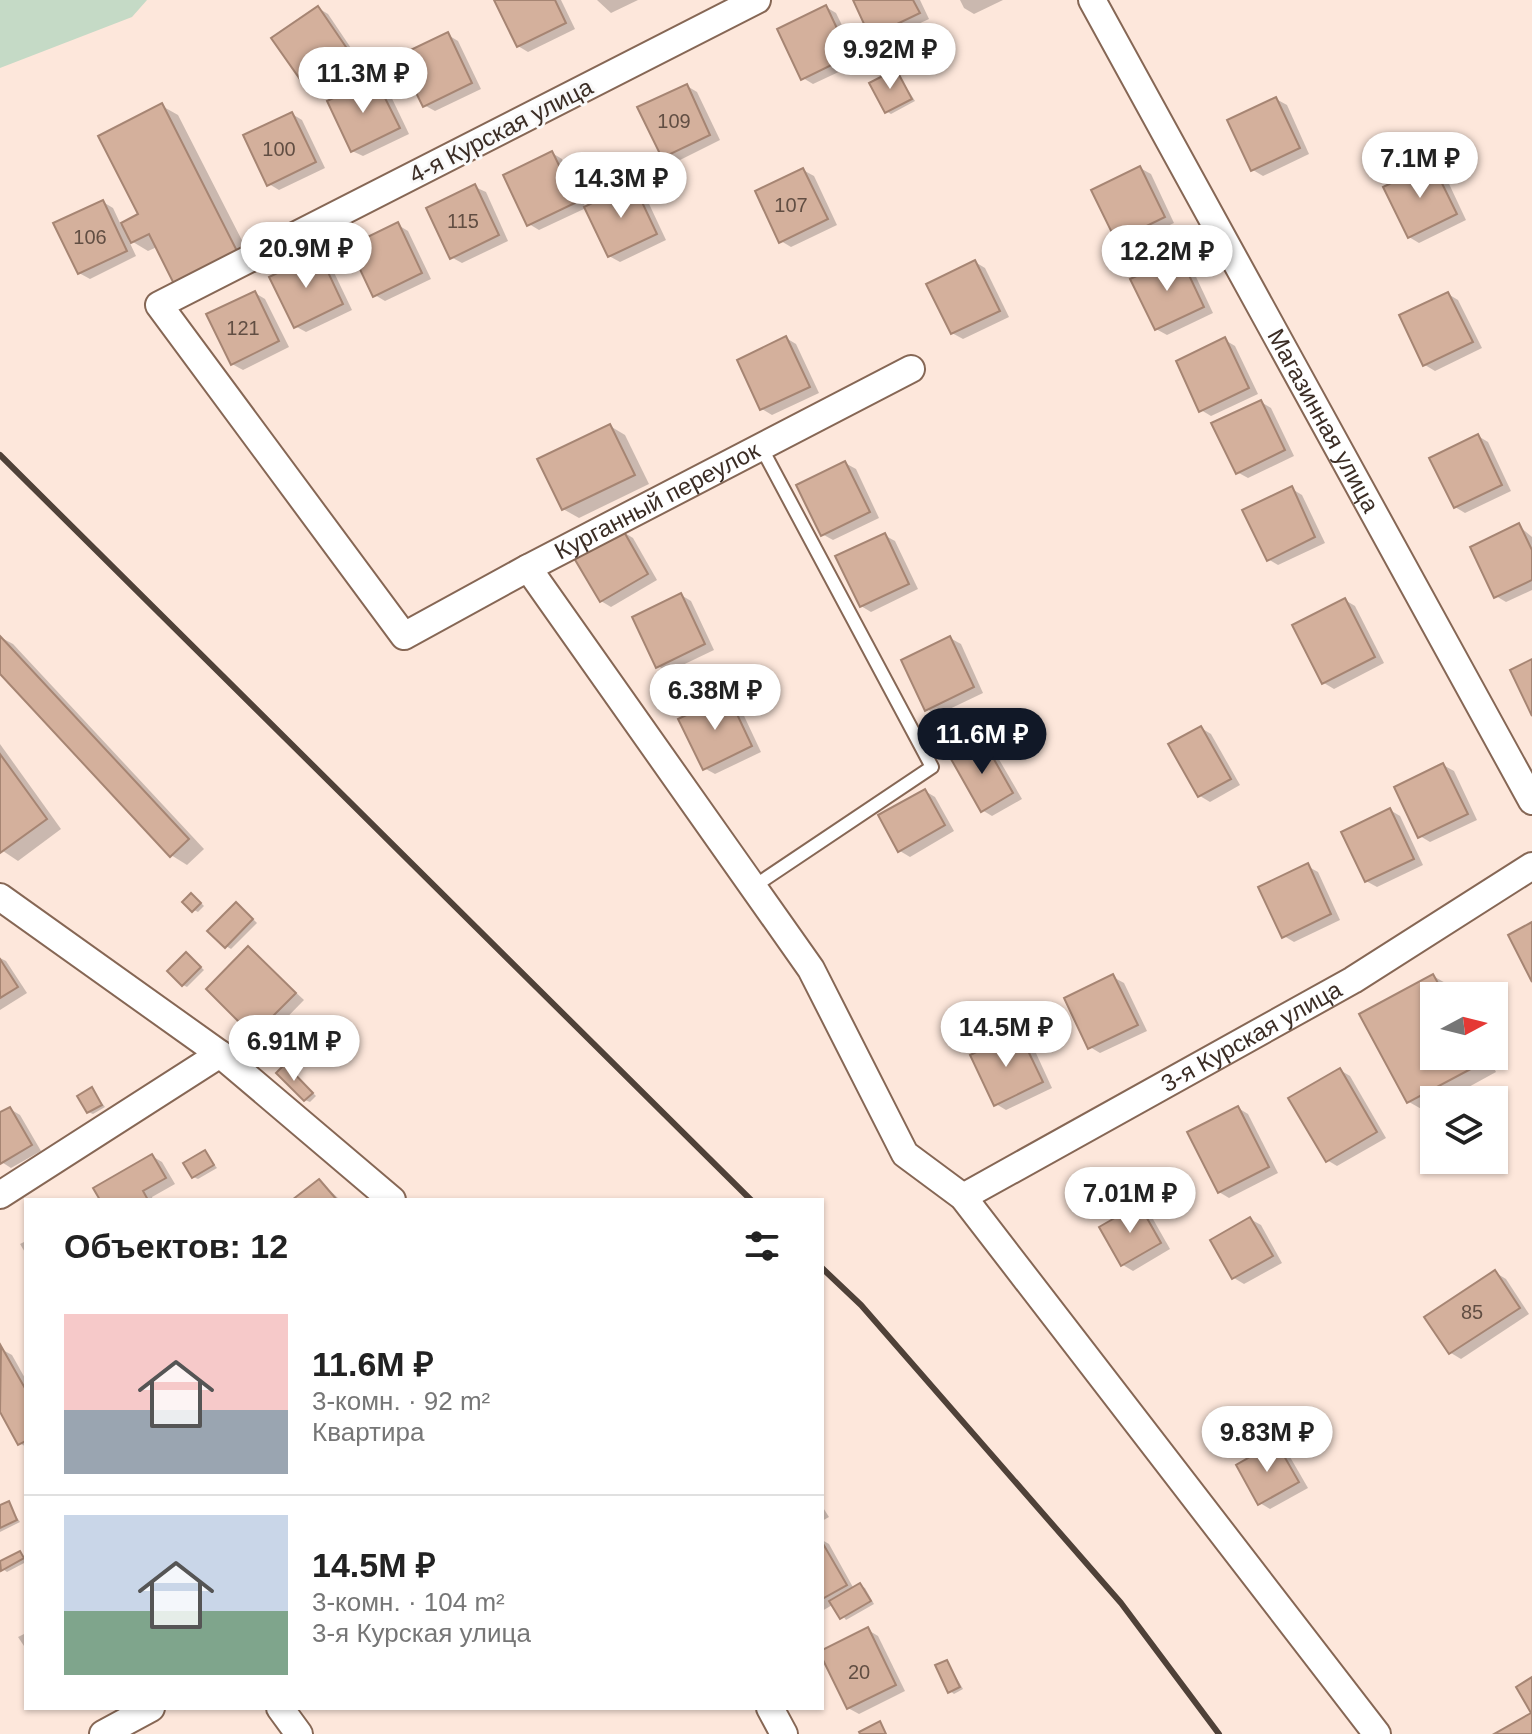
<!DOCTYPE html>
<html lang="ru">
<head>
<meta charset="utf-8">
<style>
	:root { --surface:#fff; --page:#f6f6f6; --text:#222; --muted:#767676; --line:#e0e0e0; --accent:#111827 }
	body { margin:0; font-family:Arial,sans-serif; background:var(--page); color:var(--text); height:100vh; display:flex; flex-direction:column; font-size:30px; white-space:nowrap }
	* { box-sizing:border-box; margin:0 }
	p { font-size:26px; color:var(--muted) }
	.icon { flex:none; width:44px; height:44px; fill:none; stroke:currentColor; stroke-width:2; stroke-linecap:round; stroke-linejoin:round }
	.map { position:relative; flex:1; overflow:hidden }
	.drawer { position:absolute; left:24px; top:1198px; width:800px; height:512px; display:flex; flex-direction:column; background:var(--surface); border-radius:0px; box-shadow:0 2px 6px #0004 }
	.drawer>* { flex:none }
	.needle { width:52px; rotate:83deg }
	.tools { position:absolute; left:1420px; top:982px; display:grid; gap:16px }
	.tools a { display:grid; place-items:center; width:88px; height:88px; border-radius:0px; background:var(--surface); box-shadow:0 2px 6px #0004; font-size:40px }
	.price { position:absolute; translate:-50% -68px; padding:0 18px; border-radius:28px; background:#fff; color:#222; font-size:26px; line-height:52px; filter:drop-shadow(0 2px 4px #0008) }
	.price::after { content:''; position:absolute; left:50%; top:48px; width:24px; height:18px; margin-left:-12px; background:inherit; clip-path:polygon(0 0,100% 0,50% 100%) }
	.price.active { background:var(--accent); color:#fff }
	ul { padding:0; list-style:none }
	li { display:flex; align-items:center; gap:24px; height:200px; padding:0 40px }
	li+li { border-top:2px solid var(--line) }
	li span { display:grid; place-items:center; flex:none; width:224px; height:160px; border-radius:0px; color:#555 }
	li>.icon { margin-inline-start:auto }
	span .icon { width:96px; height:96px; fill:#fffc; stroke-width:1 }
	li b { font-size:34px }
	h2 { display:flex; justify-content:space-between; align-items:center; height:96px; padding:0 40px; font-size:34px }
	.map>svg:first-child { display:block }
	.green { fill:#c5dac6 }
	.shadow { fill:#0003 }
	.building { fill:#d4b09c; stroke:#a68573; stroke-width:2 }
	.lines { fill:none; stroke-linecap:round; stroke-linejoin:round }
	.service-casing { stroke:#866755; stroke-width:16 }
	.minor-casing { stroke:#866755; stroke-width:30 }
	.service { stroke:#fff; stroke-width:12 }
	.minor { stroke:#fff; stroke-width:26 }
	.rail { stroke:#4f4138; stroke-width:6 }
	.labels { text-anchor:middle; stroke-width:6; stroke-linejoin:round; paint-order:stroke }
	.number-label { font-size:20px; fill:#614e43 }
	.street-label { font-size:24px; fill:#3b2d25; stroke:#f9f9f9 }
</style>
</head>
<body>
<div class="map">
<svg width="1532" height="1734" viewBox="0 0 1532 1734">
	<rect width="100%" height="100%" fill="#fde7db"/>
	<!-- green -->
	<path class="green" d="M0,0H147L132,17L0,68Z"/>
	<!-- shadow -->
	<g class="shadow">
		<path d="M496,0H561L575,29L528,52L518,46Z"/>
		<path d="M597,0H638L611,13Z"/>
		<path d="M855,0H920L929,19L882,41L872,35Z"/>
		<path d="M960,0H1003L974,14L964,8Z"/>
		<path d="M826,7L836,13L860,62L813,84L803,78Z"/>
		<path d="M318,8L328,14L357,57L314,87L303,81Z"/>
		<path d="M448,35L458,41L481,89L435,111L424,105Z"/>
		<path d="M896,71L915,101L891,114L886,111Z"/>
		<path d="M375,80L386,86L409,134L363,156L352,151Z"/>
		<path d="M687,86L697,92L720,140L674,163L663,157Z"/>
		<path d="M1276,99L1287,105L1309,154L1263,176L1253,170Z"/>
		<path d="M162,106L178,115L252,260L157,247L148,251L128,239L136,256L90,279L79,273L103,202L113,208L121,225L141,215Z"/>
		<path d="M292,114L302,120L325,168L279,190L269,184Z"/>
		<path d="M552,153L562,159L586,208L539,230L529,224Z"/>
		<path d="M1432,166L1443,171L1466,220L1419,243L1409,237Z"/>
		<path d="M1140,168L1151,174L1174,223L1127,245L1117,239Z"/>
		<path d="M803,170L814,176L837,225L791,247L781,241Z"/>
		<path d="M633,185L643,191L666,240L620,262L609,256Z"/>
		<path d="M475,187L486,192L508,241L462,263L451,257Z"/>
		<path d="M398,225L408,231L431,279L385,301L375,295Z"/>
		<path d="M319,256L329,262L352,310L306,332L295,326Z"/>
		<path d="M1180,258L1190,264L1213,313L1167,335L1156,329Z"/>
		<path d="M975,262L985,268L1009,317L963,339L952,333Z"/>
		<path d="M255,293L265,299L289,347L243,370L232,364Z"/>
		<path d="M1448,294L1458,300L1482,348L1435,371L1425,365Z"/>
		<path d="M786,338L796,344L819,393L772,415L762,409Z"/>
		<path d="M1225,340L1235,346L1258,394L1211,416L1201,410Z"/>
		<path d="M1261,402L1271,408L1294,456L1248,478L1237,472Z"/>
		<path d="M610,426L625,435L649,484L579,518L563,509Z"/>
		<path d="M1478,436L1488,442L1511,491L1465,513L1455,507Z"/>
		<path d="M845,463L856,469L879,518L833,540L822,534Z"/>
		<path d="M1292,489L1302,495L1325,543L1278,565L1268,559Z"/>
		<path d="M1519,526L1532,537V590L1506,602L1496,596Z"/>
		<path d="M623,532L633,538L657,580L611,607L601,601Z"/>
		<path d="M884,535L895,541L918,589L871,612L861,606Z"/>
		<path d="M681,595L691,601L714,650L668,672L658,666Z"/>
		<path d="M1345,600L1355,606L1384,663L1334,689L1324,683Z"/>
		<path d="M0,637L13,644L204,849L187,865L171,855L0,671Z"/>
		<path d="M950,638L961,644L983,693L937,715L927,709Z"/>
		<path d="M728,698L738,703L761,752L715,774L704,768Z"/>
		<path d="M1201,728L1211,734L1240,785L1210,802L1200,796Z"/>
		<path d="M983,743L993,749L1022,799L992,816L982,810Z"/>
		<path d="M0,744L61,829L18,861L0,849Z"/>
		<path d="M1443,765L1454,771L1477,820L1430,842L1420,836Z"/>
		<path d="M925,791L935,797L954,831L910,857L900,851Z"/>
		<path d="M1390,810L1400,816L1423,865L1377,887L1366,881Z"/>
		<path d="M1307,866L1318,872L1340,920L1294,942L1284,936Z"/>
		<path d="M196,898L204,906L198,912L194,910Z"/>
		<path d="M241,907L257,923L231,949L226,946Z"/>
		<path d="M249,949L304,1000L265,1040L255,1034Z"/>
		<path d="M190,957L204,970L187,987L183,985Z"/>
		<path d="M0,958L6,961L27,993L0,1010Z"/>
		<path d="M1433,976L1449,985L1455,996H1434V1056H1488L1496,1072L1445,1100H1434V1106L1425,1111L1409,1102Z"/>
		<path d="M1113,977L1124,983L1147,1031L1100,1053L1090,1047Z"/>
		<path d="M1019,1034L1030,1040L1052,1088L1006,1110L996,1104Z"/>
		<path d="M289,1069L316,1096L310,1102L305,1100Z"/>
		<path d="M1340,1070L1350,1076L1386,1138L1337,1166L1327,1160Z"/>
		<path d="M92,1090L105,1107L93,1114L88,1112Z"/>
		<path d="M1238,1108L1248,1114L1278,1173L1229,1198L1219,1192Z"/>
		<path d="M10,1109L20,1115L41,1151L11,1168L0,1161V1114Z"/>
		<path d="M205,1153L217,1168L198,1179L193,1177Z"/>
		<path d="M152,1156L162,1162L175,1184L152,1197L153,1200H102Z"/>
		<path d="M320,1181L340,1200H296Z"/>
		<path d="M1139,1206L1149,1212L1170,1249L1133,1271L1123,1265Z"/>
		<path d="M1250,1219L1261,1225L1282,1263L1244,1284L1234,1278L1213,1241Z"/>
		<path d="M26,1241V1254L20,1244Z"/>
		<path d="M1496,1273L1506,1279L1529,1314L1461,1359L1451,1353L1427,1317Z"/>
		<path d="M1,1349L12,1355L26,1380V1447L20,1443L0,1408Z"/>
		<path d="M1276,1444L1286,1450L1308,1488L1270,1509L1260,1503Z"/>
		<path d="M8,1504L20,1522L0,1532V1508Z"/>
		<path d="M822,1506L829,1517L822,1521Z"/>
		<path d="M822,1540L829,1544L854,1589L860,1585L865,1588L874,1604L846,1620L834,1604L822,1611Z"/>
		<path d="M20,1553L26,1562L7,1572L3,1569L0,1563Z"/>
		<path d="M868,1630L878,1636L905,1691L859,1714L848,1708L822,1652Z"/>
		<path d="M26,1633V1649L18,1637Z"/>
		<path d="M947,1662L963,1689L954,1694L950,1691Z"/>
	</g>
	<!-- building -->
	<g class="building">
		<path d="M494,0H555L566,23L517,47Z"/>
		<path d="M853,0H913L920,13L870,37Z"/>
		<path d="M826,5L850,56L801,80L777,29Z"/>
		<path d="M318,6L348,50L302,82L271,38Z"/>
		<path d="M448,32L472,83L423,107L398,56Z"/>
		<path d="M896,69L912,99L885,113L869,83Z"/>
		<path d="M375,78L400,128L351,152L327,101Z"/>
		<path d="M687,84L710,135L662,158L637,107Z"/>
		<path d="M1276,97L1300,148L1251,171L1227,120Z"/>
		<path d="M162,103L237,251L174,284L149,234L131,243L121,223L138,214L98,136Z"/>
		<path d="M292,112L316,162L267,186L243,135Z"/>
		<path d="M552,151L577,202L527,226L503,175Z"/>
		<path d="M1432,163L1457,214L1408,238L1383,187Z"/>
		<path d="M1140,166L1165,217L1116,241L1091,190Z"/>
		<path d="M803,168L828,219L779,243L755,191Z"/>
		<path d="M633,183L657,234L608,257L584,207Z"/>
		<path d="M475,184L499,235L450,259L426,208Z"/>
		<path d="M103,200L127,251L78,274L53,223Z"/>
		<path d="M398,222L422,273L373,297L349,246Z"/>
		<path d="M319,253L343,304L294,328L269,277Z"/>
		<path d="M1180,256L1204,307L1155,330L1130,279Z"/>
		<path d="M975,260L1000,311L951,334L926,284Z"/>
		<path d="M255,291L279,341L231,365L206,314Z"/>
		<path d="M1448,292L1473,342L1423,366L1399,315Z"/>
		<path d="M786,336L810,387L760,410L737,360Z"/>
		<path d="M1225,337L1249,388L1199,412L1176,361Z"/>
		<path d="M1261,400L1285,450L1236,474L1211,423Z"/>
		<path d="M610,424L635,475L562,510L537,459Z"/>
		<path d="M1478,434L1502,485L1454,508L1429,458Z"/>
		<path d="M845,461L870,512L821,536L796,485Z"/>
		<path d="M1292,486L1315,537L1267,561L1242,510Z"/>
		<path d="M1519,523L1532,550V580L1494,598L1470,547Z"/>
		<path d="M623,530L648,574L600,602L574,558Z"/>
		<path d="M885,533L909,584L860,607L835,556Z"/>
		<path d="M681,593L705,644L656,668L632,617Z"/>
		<path d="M1345,598L1375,657L1322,684L1292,625Z"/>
		<path d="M0,636L189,839L170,857L0,674Z"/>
		<path d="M950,636L974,687L925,711L901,660Z"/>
		<path d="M1532,659V716L1510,670Z"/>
		<path d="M728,695L752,746L703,770L678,719Z"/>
		<path d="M1201,726L1231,779L1198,797L1168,744Z"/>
		<path d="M983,740L1013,793L981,812L951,759Z"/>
		<path d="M0,754L47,819L0,853Z"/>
		<path d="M1443,763L1468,814L1418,838L1394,787Z"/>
		<path d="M925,789L945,825L898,852L878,815Z"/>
		<path d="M1390,808L1414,859L1365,882L1341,832Z"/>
		<path d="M1308,863L1331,914L1282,938L1258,887Z"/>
		<path d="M191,893L201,903L192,912L182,902Z"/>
		<path d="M236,902L253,919L225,948L207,931Z"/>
		<path d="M1532,922V982L1508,935Z"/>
		<path d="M248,946L296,993L253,1036L206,989Z"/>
		<path d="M186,952L201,967L182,986L167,971Z"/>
		<path d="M0,959L18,987L0,998Z"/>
		<path d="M1113,974L1138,1025L1088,1049L1064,998Z"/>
		<path d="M1433,974L1445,996H1434V1056H1478L1482,1063L1407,1103L1359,1014Z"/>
		<path d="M1019,1032L1043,1082L994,1106L970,1055Z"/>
		<path d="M285,1064L313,1093L304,1101L276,1073Z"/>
		<path d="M1340,1068L1377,1132L1326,1162L1288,1098Z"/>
		<path d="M92,1087L102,1105L87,1113L77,1096Z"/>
		<path d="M1238,1106L1269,1167L1218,1193L1187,1132Z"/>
		<path d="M10,1107L32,1145L0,1164V1112Z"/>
		<path d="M205,1150L214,1165L192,1178L183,1163Z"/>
		<path d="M152,1154L166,1178L143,1191L148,1200H100L93,1188Z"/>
		<path d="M319,1179L337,1200H292Z"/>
		<path d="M1139,1204L1161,1243L1121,1266L1099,1227Z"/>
		<path d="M1250,1217L1273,1256L1232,1279L1210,1240Z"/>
		<path d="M1495,1270L1520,1308L1449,1354L1424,1317Z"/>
		<path d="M1,1346L26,1390V1441L18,1445L0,1412Z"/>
		<path d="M1276,1442L1299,1482L1258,1505L1236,1465Z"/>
		<path d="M9,1501L17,1520L0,1528V1505Z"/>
		<path d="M822,1542L847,1585L822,1599Z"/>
		<path d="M20,1551L24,1558L1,1571L0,1561Z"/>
		<path d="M860,1583L871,1601L840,1619L829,1601Z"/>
		<path d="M868,1627L896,1685L847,1709L822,1658V1650Z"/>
		<path d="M947,1660L960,1687L948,1693L935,1665Z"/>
		<path d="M1532,1677V1734H1494L1531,1713L1516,1687Z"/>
		<path d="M880,1721L886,1734H860L859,1732Z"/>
	</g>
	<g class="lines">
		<defs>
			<path id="service" d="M753,887L932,767L761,447"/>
			<g id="minor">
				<path id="s1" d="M757,0L159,305L404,636L528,568L911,369"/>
				<path id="s2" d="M1092,0L1532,801"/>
				<path d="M528,568L811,969L905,1154L963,1197L1377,1734"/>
				<path d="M0,897L220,1054L392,1200"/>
				<path d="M0,1195L220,1054"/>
				<path id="s3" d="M963,1197L1353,980L1532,866"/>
				<path d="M280,1708L299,1734"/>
				<path d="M770,1708L784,1734"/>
				<path d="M103,1734L151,1708"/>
			</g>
		</defs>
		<!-- service casing -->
		<use href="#service" class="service-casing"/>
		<!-- minor casing -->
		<use href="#minor" class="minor-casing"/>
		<!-- service -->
		<use href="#service" class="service"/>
		<!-- minor -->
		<use href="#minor" class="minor"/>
		<!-- rail -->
		<g class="rail">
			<path d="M0,455L751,1200"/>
			<path d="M822,1268L861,1305L1121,1603L1219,1734"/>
		</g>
	</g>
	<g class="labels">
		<!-- number labels -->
		<g class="number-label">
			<text x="674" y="128">109</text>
			<text x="279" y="156">100</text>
			<text x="791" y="212">107</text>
			<text x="463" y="228">115</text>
			<text x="90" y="244">106</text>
			<text x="243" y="335">121</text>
			<text x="1472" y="1319">85</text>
			<text x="859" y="1679">20</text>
		</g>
		<!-- street labels -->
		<g class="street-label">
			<text transform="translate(501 131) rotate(-27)" y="8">4-я Курская улица</text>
			<text dy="8" stroke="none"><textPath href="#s2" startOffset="480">Магазинная улица</textPath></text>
			<text dy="8" stroke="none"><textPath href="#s1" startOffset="1370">Курганный переулок</textPath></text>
			<text dy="8" stroke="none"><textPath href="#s3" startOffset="330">3-я Курская улица</textPath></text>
		</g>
	</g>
</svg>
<div class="tools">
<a><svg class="needle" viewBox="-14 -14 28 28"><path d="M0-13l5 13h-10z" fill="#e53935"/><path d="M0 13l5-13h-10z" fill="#767676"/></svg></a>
<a><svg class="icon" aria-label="layers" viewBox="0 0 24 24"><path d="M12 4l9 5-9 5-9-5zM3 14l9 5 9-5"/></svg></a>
</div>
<b class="price" style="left:890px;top:91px">9.92M ₽</b>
<b class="price" style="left:363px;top:115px">11.3M ₽</b>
<b class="price" style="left:1420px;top:200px">7.1M ₽</b>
<b class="price" style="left:621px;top:220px">14.3M ₽</b>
<b class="price" style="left:306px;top:290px">20.9M ₽</b>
<b class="price" style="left:1167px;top:293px">12.2M ₽</b>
<b class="price" style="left:715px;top:732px">6.38M ₽</b>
<b class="price active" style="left:982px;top:776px">11.6M ₽</b>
<b class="price" style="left:1006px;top:1069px">14.5M ₽</b>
<b class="price" style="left:294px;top:1083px">6.91M ₽</b>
<b class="price" style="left:1130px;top:1235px">7.01M ₽</b>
<b class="price" style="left:1267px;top:1474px">9.83M ₽</b>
<section class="drawer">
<h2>Объектов: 12<svg class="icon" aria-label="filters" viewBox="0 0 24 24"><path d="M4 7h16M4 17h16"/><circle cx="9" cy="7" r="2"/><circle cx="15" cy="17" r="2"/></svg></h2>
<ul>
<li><span style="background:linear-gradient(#f6c9c9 60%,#9aa5b1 0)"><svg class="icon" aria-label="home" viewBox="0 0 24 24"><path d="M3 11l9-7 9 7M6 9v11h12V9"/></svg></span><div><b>11.6M ₽</b><p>3-комн. · 92 m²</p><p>Квартира</p></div></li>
<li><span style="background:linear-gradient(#c9d6e8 60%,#7fa58c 0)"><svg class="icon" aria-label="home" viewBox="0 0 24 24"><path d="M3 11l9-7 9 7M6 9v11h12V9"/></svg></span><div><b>14.5M ₽</b><p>3-комн. · 104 m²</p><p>3-я Курская улица</p></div></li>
</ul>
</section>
</div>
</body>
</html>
